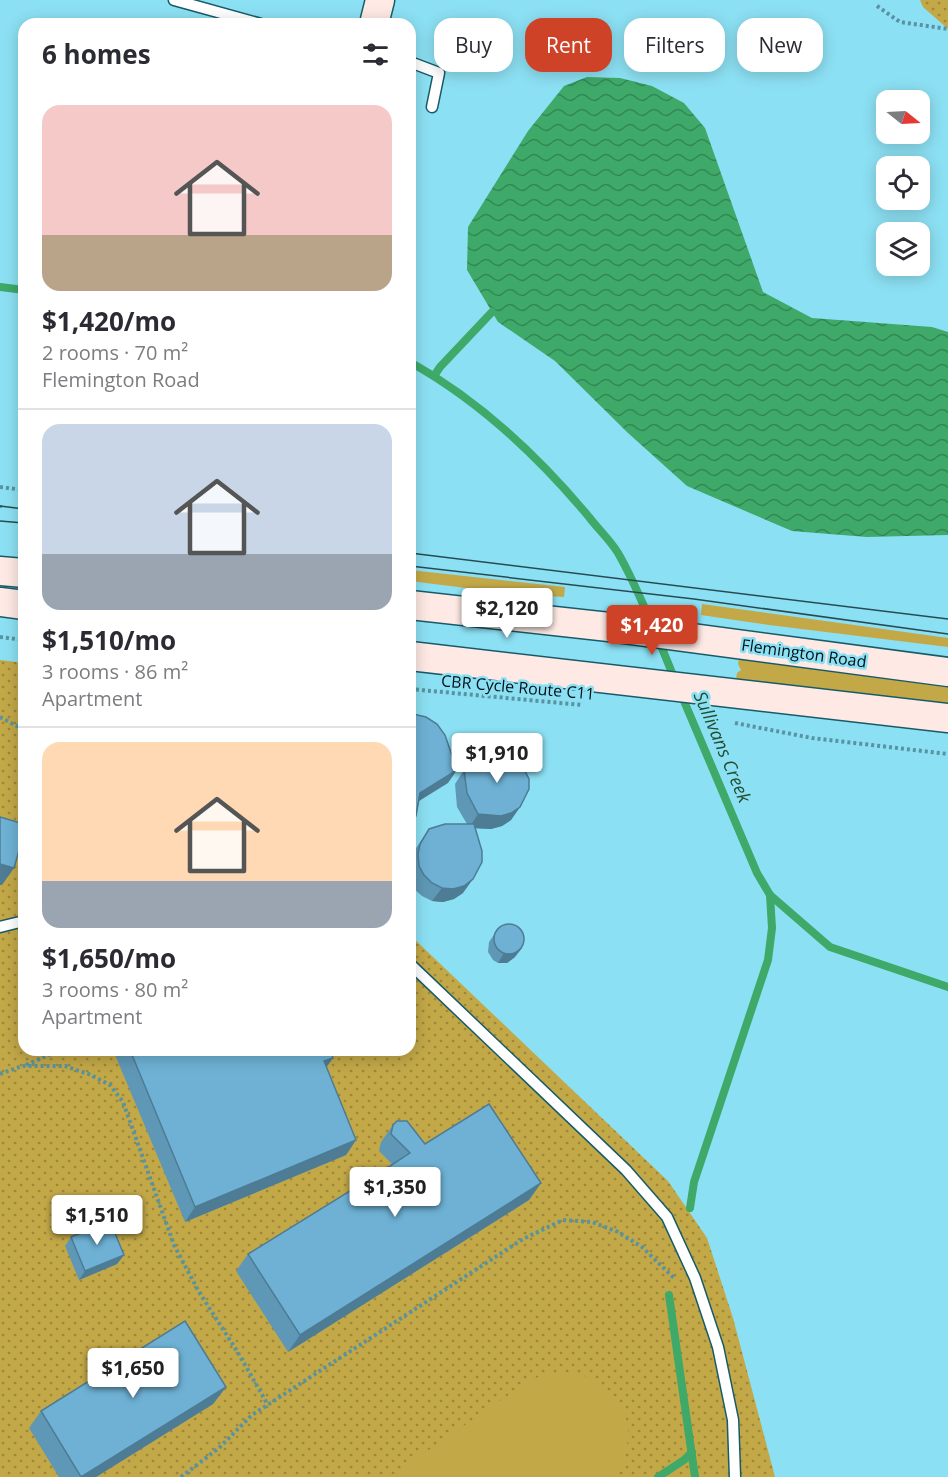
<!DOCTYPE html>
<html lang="en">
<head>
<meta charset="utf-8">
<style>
	:root { --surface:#fff; --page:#f7f7f7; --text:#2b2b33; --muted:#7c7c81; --line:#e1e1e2; --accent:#ce4328 }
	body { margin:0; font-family:"Open Sans",sans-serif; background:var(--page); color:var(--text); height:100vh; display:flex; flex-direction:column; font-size:22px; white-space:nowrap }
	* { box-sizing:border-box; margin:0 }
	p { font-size:20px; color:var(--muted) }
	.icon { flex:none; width:33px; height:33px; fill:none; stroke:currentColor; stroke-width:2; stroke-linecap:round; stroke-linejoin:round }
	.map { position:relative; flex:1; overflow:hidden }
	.details { position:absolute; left:18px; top:18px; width:398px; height:1038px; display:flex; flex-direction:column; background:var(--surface); border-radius:18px; box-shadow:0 3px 15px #0003 }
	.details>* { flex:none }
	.hud { position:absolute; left:434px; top:18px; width:424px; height:54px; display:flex; gap:12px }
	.needle { width:39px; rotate:108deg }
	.controls { position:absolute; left:876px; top:90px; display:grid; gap:12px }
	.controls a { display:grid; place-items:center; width:54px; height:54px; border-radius:12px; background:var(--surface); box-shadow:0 3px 15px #0003; font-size:30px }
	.price { position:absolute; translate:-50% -51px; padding:0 14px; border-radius:6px; background:#fff; color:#222; font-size:20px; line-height:39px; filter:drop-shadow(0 2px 3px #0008) }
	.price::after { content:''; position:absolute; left:50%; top:36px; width:18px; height:14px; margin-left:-9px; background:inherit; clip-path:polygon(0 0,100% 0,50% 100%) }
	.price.on { background:var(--accent); color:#fff }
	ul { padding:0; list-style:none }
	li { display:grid; align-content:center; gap:12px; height:318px; padding:0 24px }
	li+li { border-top:2px solid var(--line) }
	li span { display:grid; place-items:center; height:186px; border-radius:18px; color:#555 }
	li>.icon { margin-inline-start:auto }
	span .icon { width:108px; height:108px; fill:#fffc; stroke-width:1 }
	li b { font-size:26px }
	h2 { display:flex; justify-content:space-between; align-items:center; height:72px; padding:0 24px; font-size:26px }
	.tag { padding:0 21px; border-radius:18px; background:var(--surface); box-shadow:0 3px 15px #0003; font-size:21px; line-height:54px }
	.tag.on { background:var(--accent); color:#fff }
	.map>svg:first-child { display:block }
	.grass { fill:url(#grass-dots) }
	.garden { fill:#c3a848 }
	.water { fill:url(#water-waves) }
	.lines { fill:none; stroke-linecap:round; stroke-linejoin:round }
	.stream { stroke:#3ea968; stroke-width:8 }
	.lane-casing { stroke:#175b68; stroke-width:13 }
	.secondary-casing { stroke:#175b68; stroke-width:31 }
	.path { stroke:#5893a1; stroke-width:4; stroke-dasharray:3 3; stroke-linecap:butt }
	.lane { stroke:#fff; stroke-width:10 }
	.secondary { stroke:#fee9e4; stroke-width:28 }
	.tram { stroke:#274b54; stroke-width:1.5 }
	.wall { fill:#5f98b6 }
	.shaded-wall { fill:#4d7c94 }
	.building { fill:#6eb1d4; stroke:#4d7c94; stroke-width:1.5 }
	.labels { text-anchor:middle; stroke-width:5; stroke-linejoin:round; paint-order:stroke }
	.street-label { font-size:16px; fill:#001217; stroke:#8ce0f3 }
	.water-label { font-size:18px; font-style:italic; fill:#224d31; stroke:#8ce0f3 }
</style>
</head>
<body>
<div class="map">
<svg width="948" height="1477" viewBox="0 0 948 1477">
	<defs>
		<pattern id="grass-dots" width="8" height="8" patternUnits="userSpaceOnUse" patternTransform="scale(1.5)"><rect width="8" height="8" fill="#c3a848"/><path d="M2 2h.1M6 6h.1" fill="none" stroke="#9c873b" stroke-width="1.8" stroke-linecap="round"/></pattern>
		<pattern id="water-waves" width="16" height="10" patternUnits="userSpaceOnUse" patternTransform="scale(1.5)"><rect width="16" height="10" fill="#3ea968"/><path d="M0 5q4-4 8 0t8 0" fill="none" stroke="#328855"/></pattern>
	</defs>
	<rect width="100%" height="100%" fill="#8ce0f3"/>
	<!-- grass -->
	<g class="grass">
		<path d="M920,0H948V29L923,7Z"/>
		<path d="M0,660L24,663V1050H410V935L668,1181L707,1238L733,1318L775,1477H0Z"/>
	</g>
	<!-- garden -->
	<g class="garden">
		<path d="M410,570L565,587L564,597L514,594L410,581Z"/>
		<path d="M702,604L948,638V647L769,625L701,615Z"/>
		<path d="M739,658L948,684V705L736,679L737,673L741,670L738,664Z"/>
		<path d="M576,1372C626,1392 642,1429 615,1477H389L532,1379L551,1373Z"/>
	</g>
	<!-- water -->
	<path class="water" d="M587,77L620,78L652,86L684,103L705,128L763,292L812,318L932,327L948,332V535L867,537L792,531L687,486L628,433L555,361L498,322L467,270L468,227L528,131L564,86Z"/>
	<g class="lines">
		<!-- stream -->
		<g class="stream">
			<path d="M0,287L24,290"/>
			<path d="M410,362C478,400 539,457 589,517C598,529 610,540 618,553C632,577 642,602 653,627"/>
			<path d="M434,376L440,367L492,312"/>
			<path d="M659,641L675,680"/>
			<path d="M681,694L757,873L770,895L830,947L948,987"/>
			<path d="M690,1208L694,1182L768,960L772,928L770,895"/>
			<path d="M669,1295L695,1477"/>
			<path d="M658,1477L684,1460L692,1452"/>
		</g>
		<defs>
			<g id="lane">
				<path d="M174,0L261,24"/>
				<path d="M410,62L439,73L432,107"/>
				<path d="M0,927L24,921"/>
				<path d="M410,964L626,1170L667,1217L695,1278L718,1347L733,1420L735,1477"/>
			</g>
			<g id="secondary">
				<path d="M374,24L380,0"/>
				<path d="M0,571L24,573"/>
				<path d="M0,602L24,605"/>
				<path d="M410,605L609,627L948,672"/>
				<path d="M410,656L948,718"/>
			</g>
		</defs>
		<!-- lane casing -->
		<use href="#lane" class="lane-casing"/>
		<!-- secondary casing -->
		<use href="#secondary" class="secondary-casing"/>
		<!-- path -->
		<g class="path">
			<path d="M877,6L900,22L948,29"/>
			<path d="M0,487L24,490"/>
			<path d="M0,505V508"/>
			<path d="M0,637L24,640"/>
			<path d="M410,689L582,705"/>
			<path d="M0,717L24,730"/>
			<path d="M735,723L812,738L948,754"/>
			<path d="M26,1065L60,1050"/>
			<path d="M0,1074L22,1066H65L91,1075L110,1085L123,1102L174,1245L199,1292L237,1351L268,1405"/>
			<path d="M181,1477L219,1448L252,1415L523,1239L563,1220L592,1222L618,1232L642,1247L674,1278"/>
		</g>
		<!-- lane -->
		<use href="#lane" class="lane"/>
		<!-- secondary -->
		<use href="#secondary" class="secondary"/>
		<!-- tram -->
		<g class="tram">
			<path d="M0,506L24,509"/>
			<path d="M0,521L24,523"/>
			<path d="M410,553L948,619"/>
			<path d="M410,566L694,599L948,634"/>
		</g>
	</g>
	<!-- wall -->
	<g class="wall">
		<path d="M464,770L520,807L511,820L502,826L491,829L476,828L463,893L454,899L443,902L432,901L422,896L414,889L410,879V857L429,829L467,824L457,807L455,784Z"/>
		<path d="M498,929L515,957L507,963H498L493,960L488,952L489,942Z"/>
		<path d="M113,1050H330L333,1058L326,1067L356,1140L346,1155L185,1222Z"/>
		<path d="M393,1125L425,1144L541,1183L529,1200L288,1352L236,1271L248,1254L376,1180L384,1170L392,1164L379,1151L381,1142Z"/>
		<path d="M71,1237L124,1255L117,1264L79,1280L65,1246Z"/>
		<path d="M226,1387L213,1404L96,1477H59L29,1428L41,1411Z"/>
	</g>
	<!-- shaded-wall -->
	<g class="shaded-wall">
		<path d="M457,770L448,783L411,806L420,793Z"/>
		<path d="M520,807L511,820L502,826L491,829L469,828L478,814Z"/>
		<path d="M410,815L416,816L410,825Z"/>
		<path d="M0,864L14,868L2,885H0Z"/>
		<path d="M473,879L463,893L454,899L443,902L432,901L442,888Z"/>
		<path d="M522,948L515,957L507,963H498L504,953Z"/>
		<path d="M333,1058L323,1072L324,1061Z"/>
		<path d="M356,1140L346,1155L185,1222L195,1207Z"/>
		<path d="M541,1183L529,1200L288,1352L300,1335Z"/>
		<path d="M124,1255L117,1264L79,1280L85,1271Z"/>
		<path d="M226,1387L213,1404L96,1477H81Z"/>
	</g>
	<!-- building -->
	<g class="building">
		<path d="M413,714L426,717L437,724L445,735L457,770L420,793L416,816L410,815V715Z"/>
		<path d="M492,752H502L512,755L520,761L529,779V789L520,807L511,813L501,816L478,814L467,793L464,770L483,756Z"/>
		<path d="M0,817L24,824V833L14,868L0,864Z"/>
		<path d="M445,824H474L482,851V862L473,879L464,886L453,889L442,888L432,883L424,875L419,866L418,854L420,844L429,829Z"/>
		<circle cx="509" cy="939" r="15"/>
		<path d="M130,1050H330L333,1058L324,1061L356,1140L195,1207Z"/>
		<path d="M489,1104L541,1183L300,1335L248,1254L374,1176L380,1189L384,1170L410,1153L391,1134L393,1125L397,1121H407L425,1144Z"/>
		<path d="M110,1221L124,1255L85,1271L71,1237Z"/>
		<path d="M185,1321L226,1387L81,1477L41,1411Z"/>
	</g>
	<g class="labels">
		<!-- street labels -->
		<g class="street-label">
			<text transform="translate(804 653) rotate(8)" y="6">Flemington Road</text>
			<text transform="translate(518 687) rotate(5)" y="6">CBR Cycle Route C11</text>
		</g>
		<!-- water labels -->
		<g class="water-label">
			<text transform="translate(722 747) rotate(67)" y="6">Sullivans Creek</text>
		</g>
	</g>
</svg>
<div class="controls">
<a><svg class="needle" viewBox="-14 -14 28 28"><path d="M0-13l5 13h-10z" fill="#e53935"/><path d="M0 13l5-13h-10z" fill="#7c7c81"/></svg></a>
<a><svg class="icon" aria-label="locate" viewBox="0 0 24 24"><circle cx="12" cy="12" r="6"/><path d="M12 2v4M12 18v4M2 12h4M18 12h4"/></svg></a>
<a><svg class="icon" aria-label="layers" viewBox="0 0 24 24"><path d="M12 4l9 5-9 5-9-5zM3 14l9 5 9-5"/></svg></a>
</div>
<b class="price" style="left:507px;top:639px">$2,120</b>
<b class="price on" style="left:652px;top:656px">$1,420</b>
<b class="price" style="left:497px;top:784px">$1,910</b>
<b class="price" style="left:395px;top:1218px">$1,350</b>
<b class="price" style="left:97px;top:1246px">$1,510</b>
<b class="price" style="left:133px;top:1399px">$1,650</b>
<div class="hud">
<a class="tag">Buy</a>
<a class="tag on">Rent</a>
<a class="tag">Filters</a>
<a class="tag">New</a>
</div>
<section class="details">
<h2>6 homes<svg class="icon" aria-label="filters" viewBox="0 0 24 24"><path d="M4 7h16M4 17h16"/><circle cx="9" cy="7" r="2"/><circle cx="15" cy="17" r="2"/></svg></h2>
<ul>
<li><span style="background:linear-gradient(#f6c9c9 70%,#b9a48a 0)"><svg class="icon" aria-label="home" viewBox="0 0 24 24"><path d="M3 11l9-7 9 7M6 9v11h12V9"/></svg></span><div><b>$1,420/mo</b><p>2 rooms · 70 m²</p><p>Flemington Road</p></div></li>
<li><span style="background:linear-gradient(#c9d6e8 70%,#9aa5b1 0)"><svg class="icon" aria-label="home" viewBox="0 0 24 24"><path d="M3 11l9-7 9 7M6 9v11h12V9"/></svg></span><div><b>$1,510/mo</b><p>3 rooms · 86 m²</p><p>Apartment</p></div></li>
<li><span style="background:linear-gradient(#ffd9b3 75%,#9aa5b1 0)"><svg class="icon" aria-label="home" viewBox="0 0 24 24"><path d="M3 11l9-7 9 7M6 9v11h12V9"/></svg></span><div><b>$1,650/mo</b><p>3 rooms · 80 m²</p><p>Apartment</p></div></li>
</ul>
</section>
</div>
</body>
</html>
